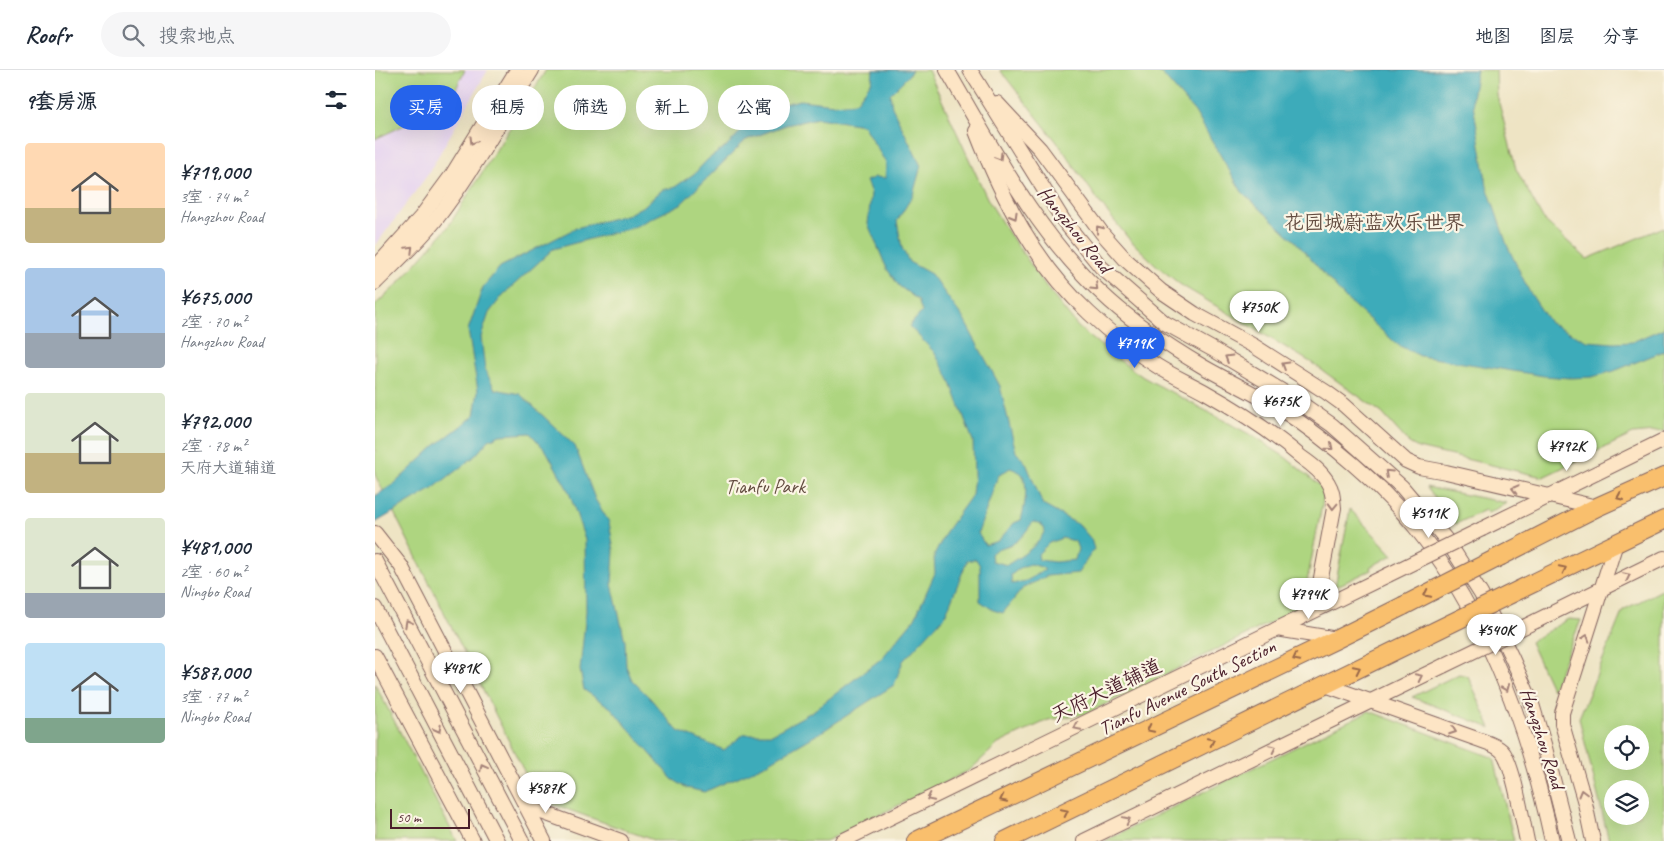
<!DOCTYPE html>
<html lang="zh">
<head>
<meta charset="utf-8">
<style>
	:root { --surface:#fff; --page:#f6f6f7; --text:#1f2937; --muted:#747a83; --line:#e0e1e3; --accent:#2563eb }
	body { margin:0; font-family:Caveat,"LXGW WenKai TC",sans-serif; background:var(--page); color:var(--text); height:100vh; display:flex; flex-direction:column; font-size:19px; white-space:nowrap }
	* { box-sizing:border-box; margin:0 }
	p { font-size:16px; color:var(--muted) }
	.icon { flex:none; width:28px; height:28px; fill:none; stroke:currentColor; stroke-width:2; stroke-linecap:round; stroke-linejoin:round }
	.map { position:relative; flex:1; overflow:hidden }
	.details { display:flex; flex-direction:column; background:var(--surface); width:375px }
	.details>* { flex:none }
	.banner { position:absolute; left:15px; top:15px; width:475px; height:45px; display:flex; gap:10px }
	.fabs { position:absolute; left:1229px; top:655px; display:grid; gap:10px }
	.fabs a { display:grid; place-items:center; width:45px; height:45px; border-radius:50%; background:var(--surface); box-shadow:0 5px 20px #0002; font-size:25px }
	.scale { position:absolute; left:15px; bottom:12px; width:80px; box-sizing:border-box; padding-left:5px; border:2px solid #4a1f2b; border-top:0; font-size:14px; line-height:18px; white-space:nowrap; color:#4a1f2b; -webkit-text-stroke:4px #fcf5e5; paint-order:stroke }
	.price { position:absolute; translate:-50% -42px; padding:0 11px; border-radius:18px; background:#fff; color:#222; font-size:16px; line-height:32px; filter:drop-shadow(0 1px 2px #0008) }
	.price::after { content:''; position:absolute; left:50%; top:30px; width:15px; height:11px; margin-left:-8px; background:inherit; clip-path:polygon(0 0,100% 0,50% 100%) }
	.price.selected { background:var(--accent); color:#fff }
	ul { padding:0; list-style:none }
	li { display:flex; align-items:center; gap:15px; height:125px; padding:0 25px }
	li span { display:grid; place-items:center; flex:none; width:140px; height:100px; border-radius:5px; color:#555 }
	li>.icon { margin-inline-start:auto }
	span .icon { width:60px; height:60px; fill:#fffc; stroke-width:1 }
	li b { font-size:21px }
	h2 { display:flex; justify-content:space-between; align-items:center; height:60px; padding:0 25px; font-size:21px }
	.tag { padding:0 18px; border-radius:22px; background:var(--surface); box-shadow:0 5px 20px #0002; font-size:18px; line-height:45px }
	.tag.selected { background:var(--accent); color:#fff }
	header { display:flex; align-items:center; gap:30px; box-sizing:border-box; height:70px; padding:0 25px; background:var(--surface); border-bottom:1px solid var(--line) }
	header strong { font-size:24px }
	nav { display:flex; gap:28px; margin-inline-start:auto; font-size:18px }
	.search { width:350px; height:45px; background:var(--page); display:flex; align-items:center; gap:12px; box-sizing:border-box; padding:0 18px; border-radius:28px; color:var(--muted); font-size:19px }
	main { display:flex; flex:1; min-height:0 }
	.map>svg:first-child { display:block }
	.built { fill:#e5d3f1 }
	.green { fill:#aed580; stroke:#7c7a56; fill-rule:evenodd }
	.water { fill:#3cabba; stroke:#436572; fill-rule:evenodd }
	.lines { fill:none; stroke-linecap:round; stroke-linejoin:round }
	.secondary-casing { stroke:#836461; stroke-width:16 }
	.highway-casing { stroke:#836461; stroke-width:20 }
	.secondary { stroke:#fde5c5; stroke-width:14 }
	.highway { stroke:#f9bf6d; stroke-width:18 }
	.secondary-bridge-casing { stroke:#836461; stroke-width:16; stroke-linecap:butt }
	.highway-bridge-casing { stroke:#836461; stroke-width:20; stroke-linecap:butt }
	.secondary-bridge { stroke:#fde5c5; stroke-width:14 }
	.highway-bridge { stroke:#f9bf6d; stroke-width:18 }
	.oneway { stroke:#a48278 }
	.oneway2 { stroke:#996749 }
	.labels { text-anchor:middle; stroke-width:4.5; stroke-linejoin:round; paint-order:stroke }
	.park-label { font-size:20px; fill:#634c40; stroke:#fcf5e5 }
	.street-label { font-size:20px; fill:#4a1f2b; stroke:#fcf5e5 }
</style>
</head>
<body>
<header>
<strong>Roofr</strong>
<div class="search"><svg class="icon" aria-label="search" viewBox="0 0 24 24"><circle cx="10" cy="10" r="6"/><path d="M15 15l6 6"/></svg>搜索地点</div>
<nav><a>地图</a><a>图层</a><a>分享</a></nav>
</header>
<main>
<section class="details">
<h2>9套房源<svg class="icon" aria-label="filters" viewBox="0 0 24 24"><path d="M4 7h16M4 17h16"/><circle cx="9" cy="7" r="2"/><circle cx="15" cy="17" r="2"/></svg></h2>
<ul>
<li><span style="background:linear-gradient(#ffd9b3 65%,#c2b280 0)"><svg class="icon" aria-label="home" viewBox="0 0 24 24"><path d="M3 11l9-7 9 7M6 9v11h12V9"/></svg></span><div><b>¥719,000</b><p>3室 · 74 m²</p><p>Hangzhou Road</p></div></li>
<li><span style="background:linear-gradient(#a9c7e8 65%,#9aa5b1 0)"><svg class="icon" aria-label="home" viewBox="0 0 24 24"><path d="M3 11l9-7 9 7M6 9v11h12V9"/></svg></span><div><b>¥675,000</b><p>2室 · 70 m²</p><p>Hangzhou Road</p></div></li>
<li><span style="background:linear-gradient(#dfe7d0 60%,#c2b280 0)"><svg class="icon" aria-label="home" viewBox="0 0 24 24"><path d="M3 11l9-7 9 7M6 9v11h12V9"/></svg></span><div><b>¥792,000</b><p>2室 · 78 m²</p><p>天府大道辅道</p></div></li>
<li><span style="background:linear-gradient(#dfe7d0 75%,#9aa5b1 0)"><svg class="icon" aria-label="home" viewBox="0 0 24 24"><path d="M3 11l9-7 9 7M6 9v11h12V9"/></svg></span><div><b>¥481,000</b><p>2室 · 60 m²</p><p>Ningbo Road</p></div></li>
<li><span style="background:linear-gradient(#bfe0f5 75%,#7fa58c 0)"><svg class="icon" aria-label="home" viewBox="0 0 24 24"><path d="M3 11l9-7 9 7M6 9v11h12V9"/></svg></span><div><b>¥587,000</b><p>3室 · 77 m²</p><p>Ningbo Road</p></div></li>
</ul>
</section>
<div class="map">
<svg width="1289" height="771" viewBox="0 0 1289 771">
	<rect width="100%" height="100%" fill="#fcf5e5"/>
	<filter id="ink" filterUnits="userSpaceOnUse"><feTurbulence type="fractalNoise" baseFrequency=".02" numOctaves="2"/><feDisplacementMap in="SourceGraphic" scale="10" xChannelSelector="R" yChannelSelector="G"/><feConvolveMatrix kernelMatrix="1 2 1 2 8 2 1 2 1" color-interpolation-filters="sRGB"/></filter>
	<filter id="wash" filterUnits="userSpaceOnUse"><feTurbulence type="fractalNoise" baseFrequency=".0096" numOctaves="4" result="noise"/><feDisplacementMap in="SourceGraphic" scale="20" xChannelSelector="R" yChannelSelector="G"/><feGaussianBlur stdDeviation="1.12" result="paint"/><feColorMatrix in="noise" values="0 0 0 0 0 0 0 0 0 0 0 0 0 0 0 0 0 1.4 0 .05"/><feComposite in="paint" operator="in"/></filter>
	<g filter="url(#wash)">
		<rect width="100%" height="100%" fill="#eee4c4"/>
		<!-- built -->
		<path class="built" d="M0,0H113L51,107L0,176Z"/>
		<!-- green -->
		<g class="green">
			<path d="M0,0H90L80,21L66,38L0,69Z"/>
			<path d="M171,0H553L612,128L629,156L675,222L703,257L740,287L768,307L876,365L910,387L950,420L927,537L711,644L673,650L623,674L595,700L451,771H281L163,729L0,405V235L23,214L73,157Z"/>
			<path d="M625,0H1121L1122,25L1141,99L1168,149L1212,189L1289,157V361L1258,364L1168,407L1043,378L1034,373L1007,343L937,293L806,215L781,195L754,169L725,133L685,76Z"/>
			<path d="M1051,417L1132,433L1113,443L1110,440L1081,454Z"/>
			<path d="M975,439L1018,485L995,497L996,500L960,517Z"/>
			<path d="M1289,519V771H1234L1204,648L1248,540ZM1238,664H1265V691H1238ZM1238,719H1265V746H1238Z"/>
			<path d="M1193,549L1206,550L1177,620L1155,572Z"/>
			<path d="M1084,604L1093,606L1116,658L1037,627Z"/>
			<path d="M0,614L82,771H0Z"/>
			<path d="M994,641L1119,688L1139,771H729Z"/>
		</g>
		<!-- water -->
		<g class="water">
			<path d="M498,0H537L532,7L515,24L517,37L546,96L538,125L522,151L527,178L534,192L556,204L588,248L625,316L641,382L651,393L668,435L704,455L716,469L719,479L703,503L672,506L648,518L628,543L618,540L605,531V496L601,489L592,491L570,546L528,591L519,615L448,661L388,696L329,722L312,718L297,709L236,638L209,620L205,600L211,541L210,470L194,422L172,382L155,363L125,365L114,370L99,387L56,420L0,453V426L19,414L61,375L99,346L103,321L93,260L108,217L125,197L201,158L254,144L270,135L287,120L300,117L320,103L332,90L353,75L386,39L425,30L459,34L481,32L497,11ZM443,48L488,55L511,93L510,108L500,107L491,111L496,123L493,154L512,199L524,216L543,230L547,242L534,256L559,282L574,308L598,371L599,406L597,425L572,460L559,486L560,503L540,548L507,588L438,641L397,664H369L349,680L303,661L275,628L257,610L251,596L250,571L237,514L239,481L234,452L220,429L200,376L145,324L120,319L110,300L106,267L114,243L128,225L178,179L259,157L306,134L371,70L411,55ZM635,398C638,399 643,401 646,403C655,413 649,439 646,450L639,453L623,471L610,475L603,463L623,406ZM658,452L665,453L670,460C663,477 647,485 632,495L617,491L616,484C624,476 625,479 634,475C645,472 651,461 658,452ZM687,468L700,471L703,479L700,490L680,492L664,490L663,484L674,473ZM655,494L666,497L670,500L651,511L637,514L636,505L645,498Z"/>
			<path d="M779,0H1102L1097,28L1112,116L1132,175L1154,221L1175,253L1212,271L1239,273L1257,272L1289,258V281L1239,301L1217,307L1195,308L1169,306L1045,286L1023,275L970,228L920,171L867,122L820,42L787,4Z"/>
		</g>
	</g>
	<g filter="url(#ink)">
		<g class="lines">
			<defs>
				<g id="secondary">
					<path d="M572,0C619,81 665,169 735,231C763,256 795,277 827,296C853,311 881,324 907,340C954,371 1004,413 1040,457C1113,547 1153,659 1177,771"/>
					<path d="M595,0L688,150L726,197L790,253L837,279L917,327L957,355L1027,417L1055,450L1073,472L1106,524L1137,588L1156,631L1169,674L1194,771"/>
					<path d="M622,33L665,79L727,163L751,190L786,221L820,244L879,276L951,322L969,335L1031,391L1044,397L1071,402L1222,437"/>
					<path d="M601,61C627,128 660,193 714,243C735,263 758,281 782,296C798,306 816,314 832,323C866,342 897,362 926,387C936,394 947,402 953,413C958,421 958,429 959,438L940,540"/>
					<path d="M0,198L46,147L77,105L142,0"/>
					<path d="M0,213C20,193 41,174 59,152C96,105 125,51 157,0"/>
					<path d="M1107,459L1289,370"/>
					<path d="M0,463L26,496L169,771"/>
					<path d="M0,491L147,771"/>
					<path d="M0,538L122,771"/>
					<path d="M1161,551L1289,488"/>
					<path d="M902,559L962,569"/>
					<path d="M0,586L98,771"/>
					<path d="M950,615L1102,669C1110,672 1120,674 1127,681C1138,692 1148,753 1152,771"/>
					<path d="M150,732L158,739L246,771"/>
					<path d="M467,771L1013,505"/>
					<path d="M709,771L1068,596"/>
					<path d="M1218,771L1210,733L1187,654V643L1241,473"/>
				</g>
				<g id="highway">
					<path d="M1126,486L1222,437L1289,407"/>
					<path d="M1144,520L1289,450"/>
					<path d="M541,771L962,569L1028,536"/>
					<path d="M630,771L1052,565"/>
				</g>
			</defs>
			<!-- secondary casing -->
			<use href="#secondary" class="secondary-casing"/>
			<!-- highway casing -->
			<use href="#highway" class="highway-casing"/>
			<!-- secondary -->
			<use href="#secondary" class="secondary"/>
			<!-- highway -->
			<use href="#highway" class="highway"/>
			<defs>
				<g id="secondary-bridge">
					<path d="M1013,505L1107,459"/>
					<path d="M1068,596L1161,551"/>
				</g>
				<g id="highway-bridge">
					<path d="M1028,536L1126,486"/>
					<path d="M1052,565L1144,520"/>
				</g>
			</defs>
			<!-- secondary-bridge casing -->
			<use href="#secondary-bridge" class="secondary-bridge-casing"/>
			<!-- highway-bridge casing -->
			<use href="#highway-bridge" class="highway-bridge-casing"/>
			<!-- secondary-bridge -->
			<use href="#secondary-bridge" class="secondary-bridge"/>
			<!-- highway-bridge -->
			<use href="#highway-bridge" class="highway-bridge"/>
		</g>
		<!-- one-way arrows -->
		<defs><path id="oneway-chevron" d="M-2-3.5L2.5 0L-2 3.5" fill="none" stroke-width="1.6" stroke-linecap="round" stroke-linejoin="round" transform="scale(1.25)"/></defs>
		<g class="oneway">
			<use href="#oneway-chevron" transform="translate(98 71) rotate(121)"/>
			<use href="#oneway-chevron" transform="translate(624 87) rotate(59)"/>
			<use href="#oneway-chevron" transform="translate(639 146) rotate(60)"/>
			<use href="#oneway-chevron" transform="translate(724 159) rotate(-128)"/>
			<use href="#oneway-chevron" transform="translate(35 179) rotate(-45)"/>
			<use href="#oneway-chevron" transform="translate(720 217) rotate(43)"/>
			<use href="#oneway-chevron" transform="translate(853 288) rotate(-149)"/>
			<use href="#oneway-chevron" transform="translate(910 295) rotate(-149)"/>
			<use href="#oneway-chevron" transform="translate(955 377) rotate(39)"/>
			<use href="#oneway-chevron" transform="translate(1013 403) rotate(-137)"/>
			<use href="#oneway-chevron" transform="translate(1140 419) rotate(-166)"/>
			<use href="#oneway-chevron" transform="translate(958 436) rotate(92)"/>
			<use href="#oneway-chevron" transform="translate(1252 506) rotate(-26)"/>
			<use href="#oneway-chevron" transform="translate(33 553) rotate(-118)"/>
			<use href="#oneway-chevron" transform="translate(1211 568) rotate(-72)"/>
			<use href="#oneway-chevron" transform="translate(1044 607) rotate(-26)"/>
			<use href="#oneway-chevron" transform="translate(1131 618) rotate(68)"/>
			<use href="#oneway-chevron" transform="translate(702 657) rotate(154)"/>
			<use href="#oneway-chevron" transform="translate(63 659) rotate(62)"/>
			<use href="#oneway-chevron" transform="translate(1078 661) rotate(20)"/>
			<use href="#oneway-chevron" transform="translate(898 678) rotate(-26)"/>
			<use href="#oneway-chevron" transform="translate(108 697) rotate(-118)"/>
			<use href="#oneway-chevron" transform="translate(1207 723) rotate(-105)"/>
			<use href="#oneway-chevron" transform="translate(555 728) rotate(154)"/>
			<use href="#oneway-chevron" transform="translate(752 750) rotate(-26)"/>
		</g>
		<g class="oneway2">
			<use href="#oneway-chevron" transform="translate(1245 427) rotate(156)"/>
			<use href="#oneway-chevron" transform="translate(1188 499) rotate(-26)"/>
			<use href="#oneway-chevron" transform="translate(1052 524) rotate(153)"/>
			<use href="#oneway-chevron" transform="translate(921 588) rotate(154)"/>
			<use href="#oneway-chevron" transform="translate(982 599) rotate(-26)"/>
			<use href="#oneway-chevron" transform="translate(775 659) rotate(154)"/>
			<use href="#oneway-chevron" transform="translate(836 671) rotate(-26)"/>
			<use href="#oneway-chevron" transform="translate(628 729) rotate(154)"/>
			<use href="#oneway-chevron" transform="translate(690 742) rotate(-26)"/>
		</g>
	</g>
	<g class="labels">
		<!-- park labels -->
		<g class="park-label">
			<text x="999" y="159">花园城蔚蓝欢乐世界</text>
			<text x="390" y="423">Tianfu Park</text>
		</g>
		<!-- street labels -->
		<g class="street-label">
			<text transform="translate(700 159) rotate(51)" y="7">Hangzhou Road</text>
			<text transform="translate(812 617) rotate(-26)" y="7">Tianfu Avenue South Section</text>
			<text transform="translate(731 620) rotate(-26)" y="7">天府大道辅道</text>
			<text transform="translate(1168 668) rotate(72)" y="7">Hangzhou Road</text>
		</g>
	</g>
</svg>
<div class="fabs">
<a><svg class="icon" aria-label="locate" viewBox="0 0 24 24"><circle cx="12" cy="12" r="6"/><path d="M12 2v4M12 18v4M2 12h4M18 12h4"/></svg></a>
<a><svg class="icon" aria-label="layers" viewBox="0 0 24 24"><path d="M12 4l9 5-9 5-9-5zM3 14l9 5 9-5"/></svg></a>
</div>
<div class="scale">50 m</div>
<b class="price" style="left:884px;top:263px">¥750K</b>
<b class="price selected" style="left:760px;top:299px">¥719K</b>
<b class="price" style="left:906px;top:357px">¥675K</b>
<b class="price" style="left:1192px;top:402px">¥792K</b>
<b class="price" style="left:1054px;top:469px">¥511K</b>
<b class="price" style="left:934px;top:550px">¥794K</b>
<b class="price" style="left:1121px;top:586px">¥540K</b>
<b class="price" style="left:86px;top:624px">¥481K</b>
<b class="price" style="left:171px;top:744px">¥587K</b>
<div class="banner">
<a class="tag selected">买房</a>
<a class="tag">租房</a>
<a class="tag">筛选</a>
<a class="tag">新上</a>
<a class="tag">公寓</a>
</div>
</div>
</main>
</body>
</html>
